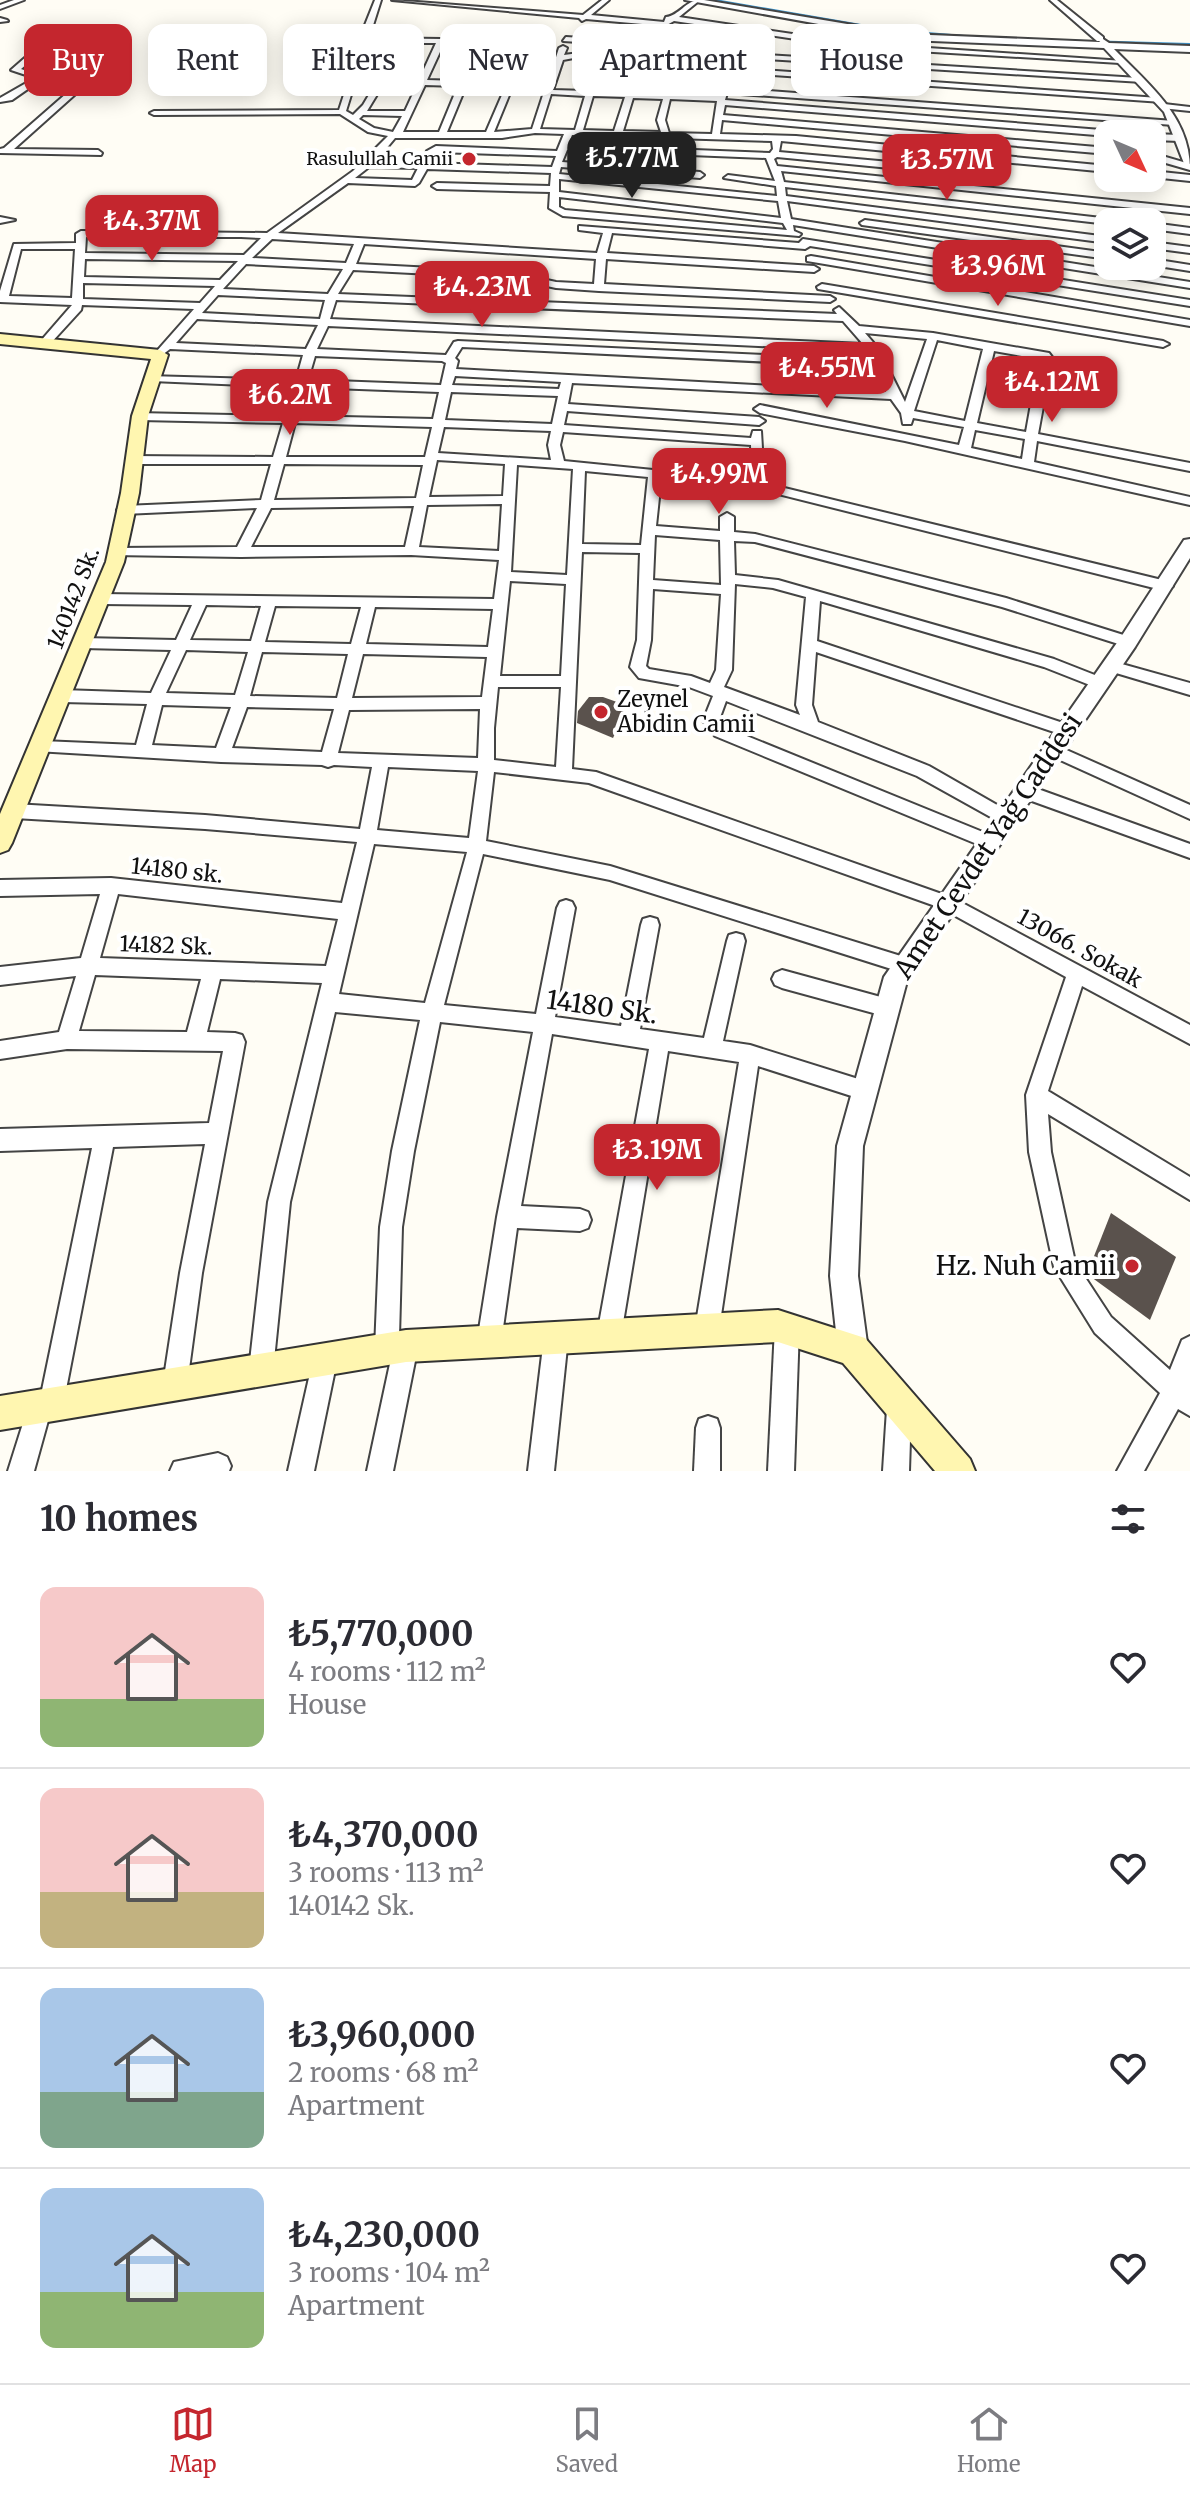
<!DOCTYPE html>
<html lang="en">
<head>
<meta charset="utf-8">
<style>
	:root { --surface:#fff; --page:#f2f2f3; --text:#2b2b33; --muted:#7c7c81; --line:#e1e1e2; --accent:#c4262e }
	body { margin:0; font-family:Merriweather,serif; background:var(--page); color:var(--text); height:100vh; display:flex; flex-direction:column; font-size:30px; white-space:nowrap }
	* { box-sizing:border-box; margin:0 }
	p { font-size:26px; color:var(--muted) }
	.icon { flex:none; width:44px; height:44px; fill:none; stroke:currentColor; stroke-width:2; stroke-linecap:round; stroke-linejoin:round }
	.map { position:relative; height:1471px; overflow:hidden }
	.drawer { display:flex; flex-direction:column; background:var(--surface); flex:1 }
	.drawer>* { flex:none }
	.top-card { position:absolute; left:24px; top:24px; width:1142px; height:72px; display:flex; gap:16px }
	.needle { width:52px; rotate:134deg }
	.tools { position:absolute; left:1094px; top:120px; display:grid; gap:16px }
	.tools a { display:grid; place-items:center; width:72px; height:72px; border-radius:16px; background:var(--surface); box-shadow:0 4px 20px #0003; font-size:40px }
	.price { position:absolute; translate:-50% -68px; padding:0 18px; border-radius:16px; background:var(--accent); color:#fff; font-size:26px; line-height:52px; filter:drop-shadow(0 2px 4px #0008) }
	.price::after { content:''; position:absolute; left:50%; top:48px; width:24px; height:18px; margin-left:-12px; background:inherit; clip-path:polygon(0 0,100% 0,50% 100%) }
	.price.current { background:#222; color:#fff }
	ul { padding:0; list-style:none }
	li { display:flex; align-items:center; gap:24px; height:200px; padding:0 40px }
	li+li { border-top:2px solid var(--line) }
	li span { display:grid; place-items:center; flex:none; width:224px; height:160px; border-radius:16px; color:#555 }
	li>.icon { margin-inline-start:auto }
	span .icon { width:96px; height:96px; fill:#fffc; stroke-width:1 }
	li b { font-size:34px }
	h2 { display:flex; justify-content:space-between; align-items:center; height:96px; padding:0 40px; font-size:34px }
	.chip { padding:0 28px; border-radius:16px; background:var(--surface); box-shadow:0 4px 20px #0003; font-size:28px; line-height:72px }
	.chip.current { background:var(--accent); color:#fff }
	.menu { display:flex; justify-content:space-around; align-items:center; height:112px; border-top:2px solid var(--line); background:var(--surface); font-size:22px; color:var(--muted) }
	.menu a { display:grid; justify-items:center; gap:4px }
	.menu .current { color:var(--accent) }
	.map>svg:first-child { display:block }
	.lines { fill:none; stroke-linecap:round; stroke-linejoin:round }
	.stream { stroke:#3f96cf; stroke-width:2 }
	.building { fill:#5a524d }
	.minor-casing { stroke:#444; stroke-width:4 }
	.tertiary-casing { stroke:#444; stroke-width:4 }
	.secondary-casing { stroke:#333; stroke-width:4 }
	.minor { fill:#fff; fill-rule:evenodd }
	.tertiary { fill:#fff; fill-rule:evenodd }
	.secondary { fill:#fff6b0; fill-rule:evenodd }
	.poi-dot { fill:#c4262e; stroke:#fff; stroke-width:3 }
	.labels { text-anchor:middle; stroke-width:8; stroke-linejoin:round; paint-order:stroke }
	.far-poi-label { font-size:18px; fill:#111; stroke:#fff; text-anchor:end }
	.street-label { font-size:22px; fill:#111; stroke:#fff }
	.poi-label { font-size:22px; fill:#111; stroke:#fff; text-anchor:start }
	.near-street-label { font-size:26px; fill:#111; stroke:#fff }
	.near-poi-label { font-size:26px; fill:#111; stroke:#fff; text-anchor:end }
</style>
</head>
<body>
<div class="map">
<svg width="1190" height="1471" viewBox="0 0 1190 1471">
	<rect width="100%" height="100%" fill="#fffdf5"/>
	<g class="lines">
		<!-- stream -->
		<g class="stream">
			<path d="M715,0L890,30L964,36"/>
			<path d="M1048,40L1190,44"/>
		</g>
	</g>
	<!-- building -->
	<g class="building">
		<path d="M589,697H603L628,706L613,738L577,723L578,711Z"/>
		<path d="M1111,1213L1176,1257L1150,1320L1087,1274Z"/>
	</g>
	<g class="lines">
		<defs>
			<g id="minor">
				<path d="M14,0H24L0,9V5Z"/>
				<path d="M375,0H381L369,38L441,39L445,41L427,80L460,81L475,44L479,42L483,44L467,82L506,83L518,43L522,41L526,43L514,83L547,85L559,48L563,46L567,48L564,55L579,53L638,56L643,48L647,50L645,56L727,60L728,56L719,51L563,41L566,37L720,47L733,53L1139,78L1142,82L735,57L732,68L1159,98L1162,102L730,72L727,88L1174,121L1178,123L1174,125L727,93L725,100L1114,131L1118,134L1108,136L725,105L723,115L1108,148V154L722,120L720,134L796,136L1108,166V172L781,141L779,152L890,162L894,165L890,168L777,157L774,159L777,166L1190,208V214L781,171L784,182L1119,220L1121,222L1108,224L785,187L786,196L1108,237V243L787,201L791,219L1190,282V288L793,225L794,231L801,234L799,236L563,216L549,208L550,192L437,189L432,186L437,183L550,186L551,173L427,169L419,183L415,186L348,183L278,233L597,253L603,233L579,230V226L799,243L803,239L1190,300V306L810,246L805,249L612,233L607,253L814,266L819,269L814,272L606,259L604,284L830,296L835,299L830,302L599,291L556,288L510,278L353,270L338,294L837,314L834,310L839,307L859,326L933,333L1049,353L1052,357L1038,434L1190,463V471L1037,441L1034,462L1190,497V505L905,441L760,413L754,409L760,405L959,445L964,427L913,418L911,424H903L901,413L891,399L572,383L568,404L759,417L765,421L759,425L567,411L564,425L751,438L753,431H761L764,483L1166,581L1173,586L1166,591L758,489L661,479L656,526L720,531V517L727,513L734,517V532L755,534L1006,598L1133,638L1135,642L1128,647L1002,607L755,542L734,541L735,575L778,580L1054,659L1105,679L1108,683L1100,689L1044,667L820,601L817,641L1072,726L1074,730L1066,736L816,652L812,705L818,722L929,766L1011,813L1014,818L1011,823L1005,825L917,776L726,701L719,720L727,728L995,837L998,842L995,847L989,849L715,736L703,721L713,696L689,687L639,678L630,667L637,640L640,553L582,552L572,769L596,772L953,898L1190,1025V1044L1082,986L1048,1091L1190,1177V1200L1048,1114L1051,1152L1075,1262L1111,1317L1170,1370L1182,1340L1190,1336V1416L1178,1409L1144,1471H1117L1160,1393L1095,1333L1054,1267L1029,1152L1026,1095L1066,977L941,908L589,783L494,772L486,841L610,866L904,957L911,959L913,965L911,971L904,973L610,880L483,854L444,1005L536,1014L557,908L560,902L566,900L572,902L575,908L555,1017L621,1026L641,925L643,919L650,917L657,919L659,925L640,1029L704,1038L727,941L729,935L736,933L743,935L745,941L723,1041L750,1045L871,1083L874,1090L871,1097L864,1100L758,1066L719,1329L715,1337L707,1341L699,1337L695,1329L739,1062L668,1051L621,1335L617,1343L609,1347L601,1343L597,1335L649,1049L552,1034L521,1206L580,1209L588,1212L591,1220L588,1228L580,1231L517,1228L501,1342L497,1350L489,1354L481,1350L477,1342L497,1217L533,1032L440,1022L414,1151L402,1227L399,1337L406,1334L414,1338L418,1346L393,1471H367L391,1359L387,1361L379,1357L375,1349L380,1227L392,1151L420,1020L335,1012L290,1202L273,1370L270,1379L261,1382L252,1379L249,1370L268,1202L322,983L220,979L207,1032L235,1033L242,1035L245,1042L202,1273L187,1384L184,1393L175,1396L166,1393L163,1384L180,1273L205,1144L113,1147L63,1405L60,1414L49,1417L34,1471H8L31,1398L41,1395L92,1148L0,1151V1129L209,1123L223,1051L67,1049L0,1059V1041L59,1032L76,976L0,985V967L81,958L100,894L0,896V880L111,878L342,903L357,842L205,829L14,818L8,816L6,811L8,806L14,804L205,815L360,829L372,767L334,765L328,767L322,765L221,762L36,751L34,747L36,743L42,741L136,745L147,704L62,702L54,696L62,690L151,693L171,650L82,648L75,643L82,638L176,640L192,605L101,604L94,599L101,594L494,599L499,560L411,555L241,557L112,555L110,552L112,549L117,548L237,547L257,508L124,514L117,510L124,506L261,500L271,464H132L126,460L132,456L273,457L283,423L140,420L134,416L136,413L286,416L294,387L152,381L148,380V376L296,380L303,355L170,349L162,355L156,352L194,309L82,305L81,310L49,345L45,346L39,343L72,305L0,302V291L14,244L76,243V234L81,231L267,233L353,171L388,136L368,132L340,114L154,115L150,113L154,111L339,110L361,42L359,40ZM368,42L396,43L379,79L357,78ZM403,43H436L419,80L386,79ZM579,57L598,58L587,91L553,90L563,60ZM605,59L636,60L626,93L595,92ZM644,61L673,62L664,94L634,93ZM680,62L725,64L718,96L672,95ZM355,82L376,83L363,105L353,115L346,111ZM384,83L417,85L405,111H367ZM425,85L458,86L439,132H403ZM466,86L505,88L486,132H447ZM512,88L545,89L532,129L494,132ZM551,94L585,96L575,130L540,129ZM593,96L625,97L614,131L583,130ZM633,98L663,99L657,120L661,132L623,131ZM670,99L717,101L712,134L669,133L665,120ZM363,115L402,116L393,132L374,128L359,119ZM535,133L564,134L557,151L436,146L427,151L421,163L375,162L395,138H502ZM572,135L772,141L773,149L770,153L568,145ZM567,150L766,158L775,181L728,175L724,178L776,186L777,196L559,174L561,167L700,178L704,175L700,172L562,162ZM438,152L556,156L552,167L429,163ZM369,167L418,168L412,180L355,178ZM559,179L778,201L781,218L559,192ZM559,197L783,223L787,230L565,210L559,207ZM86,237H241L261,238L244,255L85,253ZM272,239L354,244L346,263L252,258ZM364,244L596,259L594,284L556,282L510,272L356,264ZM21,249H75L72,298L9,296ZM85,259L238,261L220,280L84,277ZM246,264L343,269L328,294L223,289ZM83,283L215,286L200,303L83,299ZM218,295L325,300L320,319L202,313ZM336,300L843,321L863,344L330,319ZM197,319L318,325L306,349L176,343ZM328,326L868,351L872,360L458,341L454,342L446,355L317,349ZM865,333L927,339L905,402L878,348ZM937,340L983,349L965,421L914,411ZM462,347L875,367L886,392L456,369L458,361L455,358ZM994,351L1039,359L1026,432L977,423ZM315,356L442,361L446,363L441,385L308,380ZM455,376L561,382L559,389L452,385ZM306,387L439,392L433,419L297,416ZM451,392L558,396L552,424L445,420ZM295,423L432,427L425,457H286ZM444,427L551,431L548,445L551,460L438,453ZM975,430L1025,439L1022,459L971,448ZM563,432L751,445L752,480L564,461L560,445ZM437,460L505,464L503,496L429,497ZM284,464L423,465L416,498L274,500ZM517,465L573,469L567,575L511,572ZM585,471L648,477L641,545L582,544ZM502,504L499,551L419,547L427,505ZM414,506L405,547H251L271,508ZM655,535L720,540L721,585L653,580ZM510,581L566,584L561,676H500ZM735,584L773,588L806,597L796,705L800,715L724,687L732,670ZM653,589L721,594L716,670L710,683L691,676L649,669L646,666L651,640ZM206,605L261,606L251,641L190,640ZM275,606L361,607L351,644L265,642ZM375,607L493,609L488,647L366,644ZM186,650L248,652L235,695L166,693ZM262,652L348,654L337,698L250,696ZM363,654L487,657L482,697L352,698ZM498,687H561L556,767L494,760V728ZM162,705L231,707L216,748L152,745ZM247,707L334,709L322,752L232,748ZM480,709L478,758L338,753L349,710ZM388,767L478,771L469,838L377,830ZM374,844L467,852L425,1003L339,994ZM118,894L338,919L326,966L100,958ZM95,975L201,979L187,1032L79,1031Z"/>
				<path d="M392,0L583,15L602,0H609L591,15L664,22L666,17C679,16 686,0 700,0L679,17L853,43L1124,61L1120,63L849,47L674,21L665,26L586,19L582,21L579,18Z"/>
				<path d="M1050,0H1057L1103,37V41H1097Z"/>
				<path d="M0,18L7,20L8,21L0,22Z"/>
				<path d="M27,56L34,58L21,69L45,77L12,100L0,102V98L35,78L11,70Z"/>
				<path d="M83,79L90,81L14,149L98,150L102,153L101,155L0,153V149L4,148Z"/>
				<path d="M1164,104L1190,107V111L1161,108Z"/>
				<path d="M1152,134L1180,135L1184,138L1180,141L1152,140Z"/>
				<path d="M1152,153L1190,164V170L1152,159Z"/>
				<path d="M1152,171L1190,175V181L1152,177Z"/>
				<path d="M0,217L15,220L0,223Z"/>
				<path d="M865,220L1108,253V259L862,225L860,223Z"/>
				<path d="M1152,223L1190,228V234L1152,229Z"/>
				<path d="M1152,242L1190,247V253L1152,248Z"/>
				<path d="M811,256L1190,320V326L807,261V257Z"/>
				<path d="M1152,259L1190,265V271L1152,265Z"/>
				<path d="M822,284L1163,341L1169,344L1163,347L818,289L817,287Z"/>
				<path d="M1111,661L1190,683V695L1106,670L1103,666Z"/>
				<path d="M1053,744L1190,805V819L1047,754L1045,750L1047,746Z"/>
				<path d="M1024,784L1190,844V858L1018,796L1016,791L1018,786Z"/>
				<path d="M782,970L888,999L895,1002L898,1008L895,1014L888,1017L782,988L775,985L772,979L775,973Z"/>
				<path d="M787,1315L795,1319L799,1327L794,1471H768L775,1327L779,1319Z"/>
				<path d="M556,1326L564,1330L568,1338L554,1471H528L544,1338L548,1330Z"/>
				<path d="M325,1348L333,1352L337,1360L314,1471H288L313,1360L317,1352Z"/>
				<path d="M899,1397L908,1400L911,1409L909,1471H883L887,1409L890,1400Z"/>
				<path d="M708,1416L717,1419L720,1428V1471H694L696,1428L699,1419Z"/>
				<path d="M218,1453L227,1457L231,1466L229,1471H170L174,1462Z"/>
			</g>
			<g id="tertiary">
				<path d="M685,0H704L907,34L1099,42L1103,39L1109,43L1190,46V52L1114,49C1148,84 1190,116 1190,169L1185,166L1164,112L1104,48L907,40Z"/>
				<path d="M1190,539V558L1135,647L907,981L863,1146L858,1276L868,1350L864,1361L853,1365L842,1361L838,1350L830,1276L837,1146L884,977L1121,637L1184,540Z"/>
			</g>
			<g id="secondary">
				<path d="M0,334L160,350L168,355L148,416L139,493L124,562L12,843L8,850L0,853V814L106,562L121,493L132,416L151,359L0,344Z"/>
				<path d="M778,1310L865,1338L970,1459L975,1471H935L843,1363L778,1342L406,1362L0,1430V1396L406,1330Z"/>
			</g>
		</defs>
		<!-- minor casing -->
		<use href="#minor" class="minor-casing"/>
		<!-- tertiary casing -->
		<use href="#tertiary" class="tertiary-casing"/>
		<!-- secondary casing -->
		<use href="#secondary" class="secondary-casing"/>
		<!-- minor -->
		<use href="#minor" class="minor"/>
		<!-- tertiary -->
		<use href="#tertiary" class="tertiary"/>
		<!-- secondary -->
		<use href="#secondary" class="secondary"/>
	</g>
	<!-- markers -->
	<g class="poi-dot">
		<circle cx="469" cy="159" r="8"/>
		<circle cx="601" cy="712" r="8"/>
		<circle cx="1132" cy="1266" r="8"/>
	</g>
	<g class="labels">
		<!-- far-poi labels -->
		<g class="far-poi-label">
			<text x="453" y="165">Rasulullah Camii</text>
		</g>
		<!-- street labels -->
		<g class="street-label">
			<text transform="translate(73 598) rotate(-69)" y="8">140142 Sk.</text>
			<text transform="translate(177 870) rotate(6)" y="8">14180 sk.</text>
			<text transform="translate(166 945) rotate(2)" y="8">14182 Sk.</text>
			<text transform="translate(1080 948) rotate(29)" y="8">13066. Sokak</text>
		</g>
		<!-- poi labels -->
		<g class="poi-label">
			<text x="617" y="707">Zeynel<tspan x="617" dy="25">Abidin Camii</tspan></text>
		</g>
		<!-- near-street labels -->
		<g class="near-street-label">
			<text transform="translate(988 846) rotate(-56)" y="9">Amet Cevdet Yağ Caddesi</text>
			<text transform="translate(602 1007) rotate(8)" y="9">14180 Sk.</text>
		</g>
		<!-- near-poi labels -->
		<g class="near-poi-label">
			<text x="1116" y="1275">Hz. Nuh Camii</text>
		</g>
	</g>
</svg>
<div class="tools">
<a><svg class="needle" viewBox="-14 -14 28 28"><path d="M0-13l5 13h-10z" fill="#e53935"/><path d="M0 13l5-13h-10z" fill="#7c7c81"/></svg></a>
<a><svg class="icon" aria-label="layers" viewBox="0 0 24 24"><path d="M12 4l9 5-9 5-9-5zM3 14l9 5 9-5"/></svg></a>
</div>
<b class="price current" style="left:632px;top:200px">₺5.77M</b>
<b class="price" style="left:947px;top:202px">₺3.57M</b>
<b class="price" style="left:152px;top:263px">₺4.37M</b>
<b class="price" style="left:998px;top:308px">₺3.96M</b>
<b class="price" style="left:482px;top:329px">₺4.23M</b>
<b class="price" style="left:827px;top:410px">₺4.55M</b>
<b class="price" style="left:1052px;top:424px">₺4.12M</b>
<b class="price" style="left:290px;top:437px">₺6.2M</b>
<b class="price" style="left:719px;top:516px">₺4.99M</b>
<b class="price" style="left:657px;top:1192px">₺3.19M</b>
<div class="top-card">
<a class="chip current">Buy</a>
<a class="chip">Rent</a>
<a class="chip">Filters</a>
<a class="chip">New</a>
<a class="chip">Apartment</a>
<a class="chip">House</a>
</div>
</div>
<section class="drawer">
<h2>10 homes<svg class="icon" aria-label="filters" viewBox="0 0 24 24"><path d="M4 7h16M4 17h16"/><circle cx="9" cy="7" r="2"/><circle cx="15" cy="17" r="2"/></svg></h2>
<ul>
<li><span style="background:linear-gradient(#f6c9c9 70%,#8fb573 0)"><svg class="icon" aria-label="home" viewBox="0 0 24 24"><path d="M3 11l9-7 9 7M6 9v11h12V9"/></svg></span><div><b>₺5,770,000</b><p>4 rooms · 112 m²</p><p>House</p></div><svg class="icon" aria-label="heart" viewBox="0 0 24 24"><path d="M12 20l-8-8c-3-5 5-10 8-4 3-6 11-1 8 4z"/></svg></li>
<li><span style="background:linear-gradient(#f6c9c9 65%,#c2b280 0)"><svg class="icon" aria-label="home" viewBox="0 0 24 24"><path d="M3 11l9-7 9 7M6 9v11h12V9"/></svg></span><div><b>₺4,370,000</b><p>3 rooms · 113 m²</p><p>140142 Sk.</p></div><svg class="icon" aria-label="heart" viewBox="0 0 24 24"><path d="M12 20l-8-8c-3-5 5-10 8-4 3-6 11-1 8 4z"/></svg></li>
<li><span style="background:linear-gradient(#a9c7e8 65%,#7fa58c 0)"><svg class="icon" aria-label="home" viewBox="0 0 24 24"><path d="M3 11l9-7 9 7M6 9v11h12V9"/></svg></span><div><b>₺3,960,000</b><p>2 rooms · 68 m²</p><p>Apartment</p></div><svg class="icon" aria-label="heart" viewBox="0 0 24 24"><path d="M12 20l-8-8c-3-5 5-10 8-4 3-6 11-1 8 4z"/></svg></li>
<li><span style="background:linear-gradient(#a9c7e8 65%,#8fb573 0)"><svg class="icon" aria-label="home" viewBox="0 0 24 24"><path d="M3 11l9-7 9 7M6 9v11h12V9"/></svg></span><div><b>₺4,230,000</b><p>3 rooms · 104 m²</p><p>Apartment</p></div><svg class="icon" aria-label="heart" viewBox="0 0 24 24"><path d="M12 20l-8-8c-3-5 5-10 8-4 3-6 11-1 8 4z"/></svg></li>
</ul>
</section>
<nav class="menu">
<a class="current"><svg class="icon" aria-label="map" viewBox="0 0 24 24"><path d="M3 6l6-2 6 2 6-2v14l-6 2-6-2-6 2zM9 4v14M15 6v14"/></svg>Map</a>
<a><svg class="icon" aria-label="saved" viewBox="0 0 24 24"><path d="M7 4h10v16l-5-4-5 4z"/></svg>Saved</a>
<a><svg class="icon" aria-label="home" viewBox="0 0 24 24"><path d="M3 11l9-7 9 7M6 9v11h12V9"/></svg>Home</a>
</nav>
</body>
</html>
